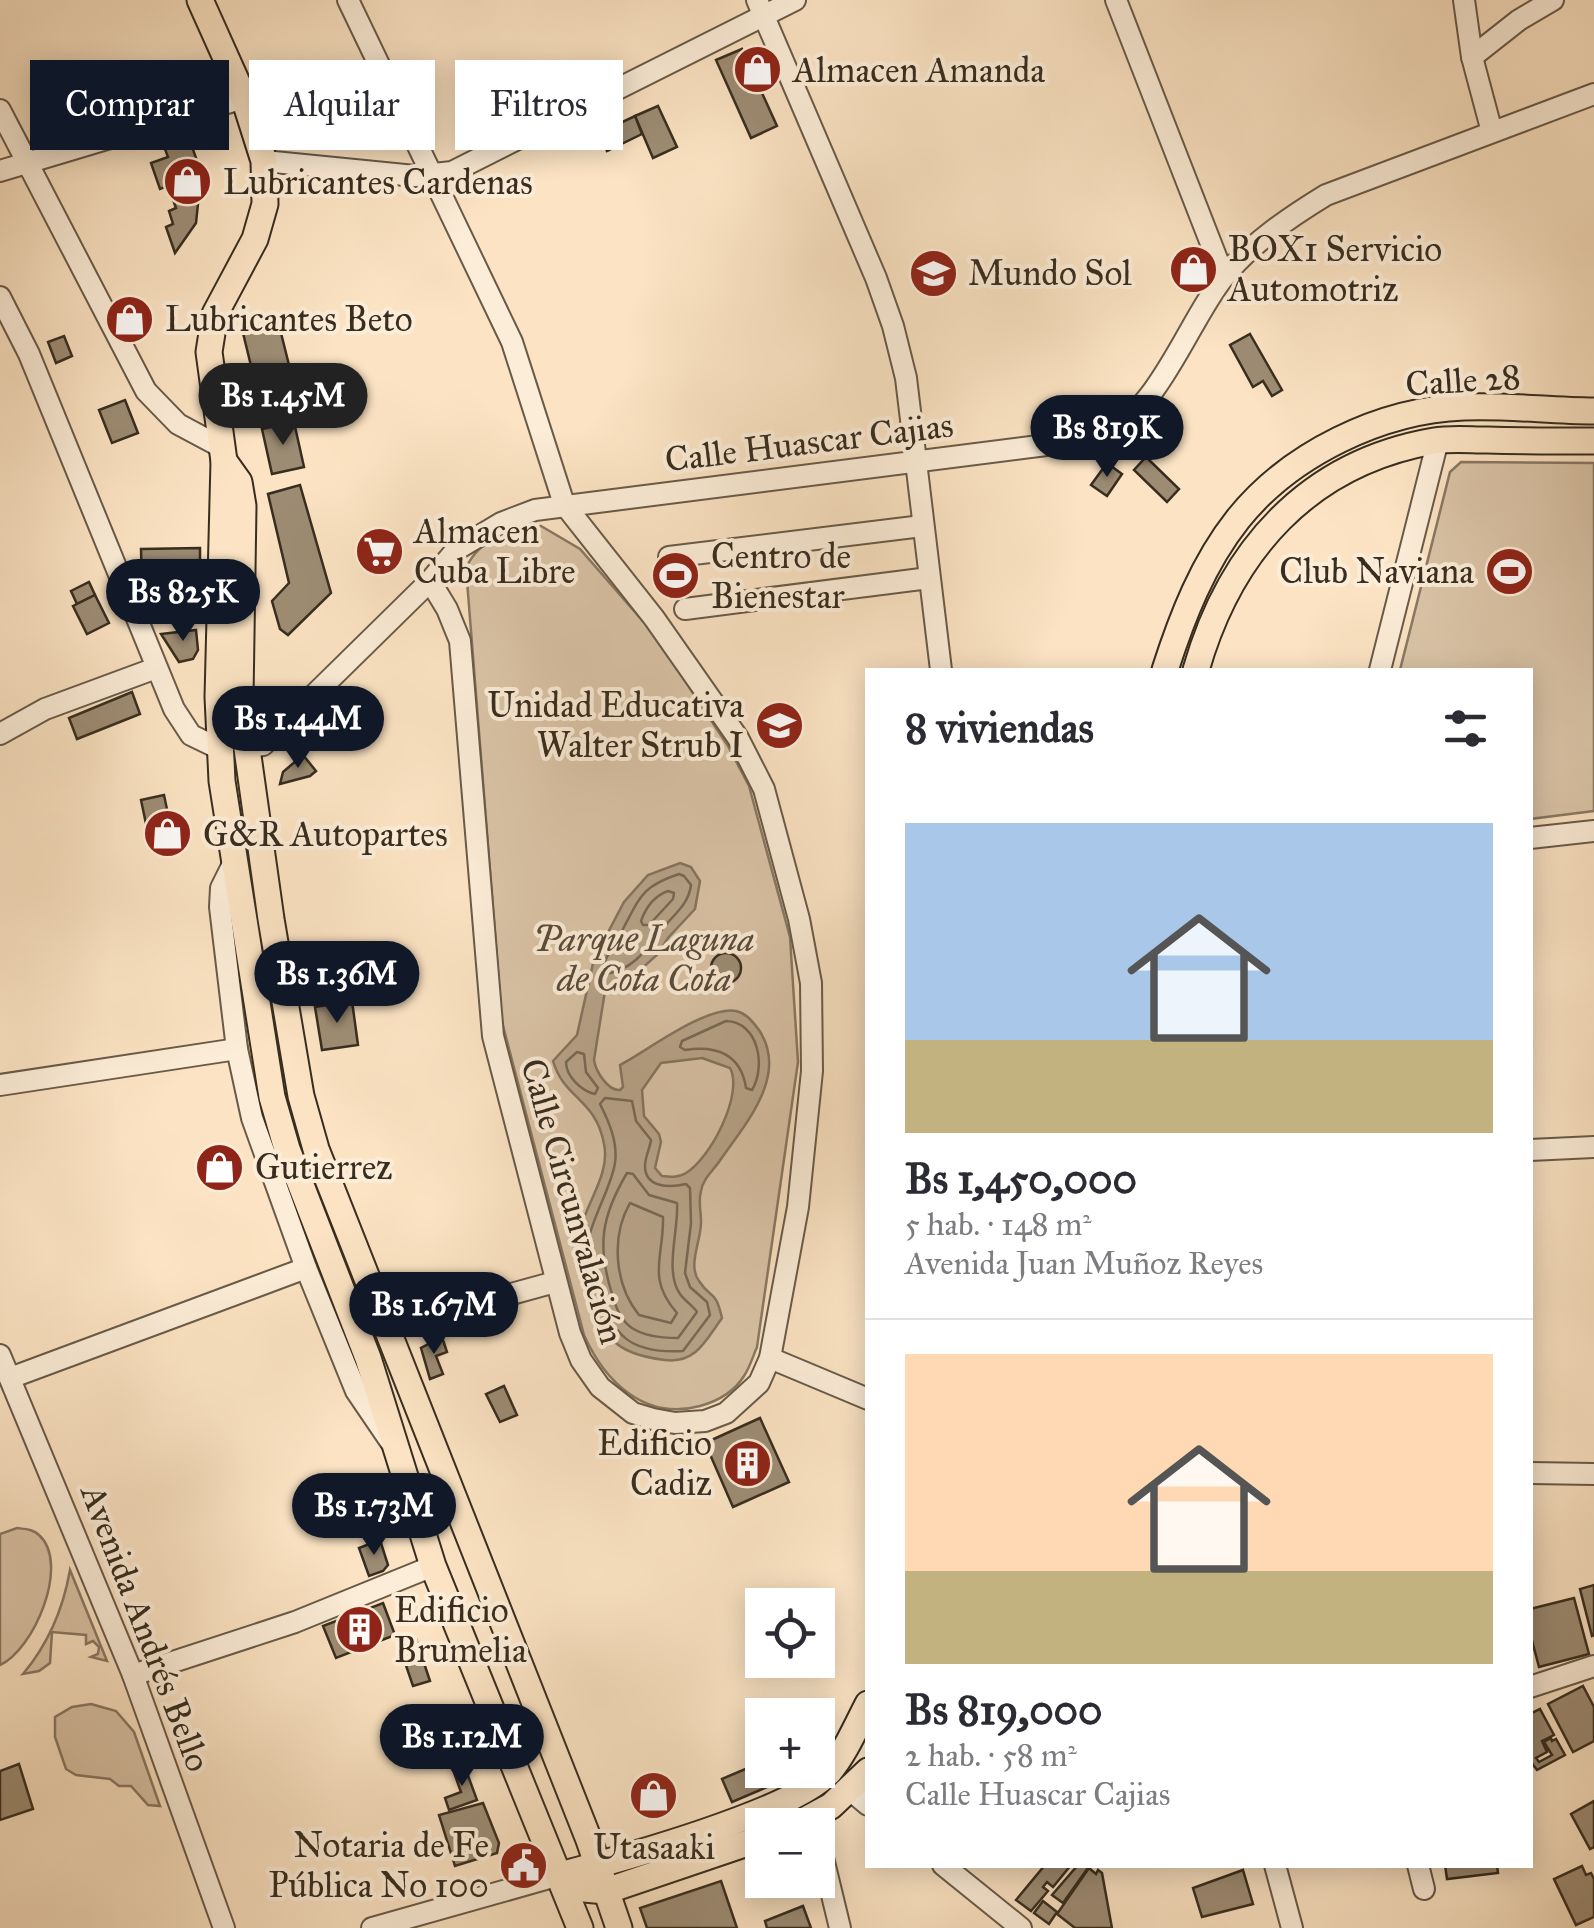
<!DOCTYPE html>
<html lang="es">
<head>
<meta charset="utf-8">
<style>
	:root { --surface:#fff; --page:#f2f2f3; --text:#2b2b33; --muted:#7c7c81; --line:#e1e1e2; --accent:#111827 }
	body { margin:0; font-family:"IM FELL Great Primer",serif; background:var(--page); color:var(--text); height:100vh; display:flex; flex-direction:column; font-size:38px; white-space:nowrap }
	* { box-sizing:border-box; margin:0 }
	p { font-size:32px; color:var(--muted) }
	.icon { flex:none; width:55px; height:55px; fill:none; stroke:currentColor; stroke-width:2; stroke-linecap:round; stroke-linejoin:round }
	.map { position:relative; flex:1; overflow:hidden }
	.drawer { position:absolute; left:865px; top:668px; width:668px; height:1200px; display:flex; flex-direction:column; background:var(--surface); border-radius:0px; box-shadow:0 5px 25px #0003 }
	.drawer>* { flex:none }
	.banner { position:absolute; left:30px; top:60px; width:685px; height:90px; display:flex; gap:20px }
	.fabs { position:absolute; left:745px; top:1588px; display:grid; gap:20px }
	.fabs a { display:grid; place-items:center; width:90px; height:90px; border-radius:0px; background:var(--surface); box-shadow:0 5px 25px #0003; font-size:50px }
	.price { position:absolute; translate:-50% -85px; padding:0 22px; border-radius:35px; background:var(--accent); color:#fff; font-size:32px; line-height:65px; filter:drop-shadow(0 2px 5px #0008) }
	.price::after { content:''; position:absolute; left:50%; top:60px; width:30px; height:22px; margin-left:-15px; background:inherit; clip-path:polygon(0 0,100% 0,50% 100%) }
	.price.current { background:#222; color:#fff }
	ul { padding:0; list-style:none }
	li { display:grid; align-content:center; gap:20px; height:530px; padding:0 40px }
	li+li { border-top:2px solid var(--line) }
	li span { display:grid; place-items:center; height:310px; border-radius:0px; color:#555 }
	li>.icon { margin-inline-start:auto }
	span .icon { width:180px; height:180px; fill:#fffc; stroke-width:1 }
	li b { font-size:42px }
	h2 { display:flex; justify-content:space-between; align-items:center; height:120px; padding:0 40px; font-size:42px }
	.chip { padding:0 35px; border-radius:0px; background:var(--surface); box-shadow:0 5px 25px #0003; font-size:35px; line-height:90px }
	.chip.current { background:var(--accent); color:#fff }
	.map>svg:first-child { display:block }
	.green { fill:#dac4a7; stroke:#897863; stroke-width:2.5 }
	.water { fill:#b9a58b; stroke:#857560; stroke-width:2.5; fill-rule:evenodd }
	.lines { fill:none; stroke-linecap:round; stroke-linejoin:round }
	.shore { stroke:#786955; stroke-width:2.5 }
	.building { fill:#9d8c74; stroke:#382d1f; stroke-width:2.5 }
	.minor-casing { stroke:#695a48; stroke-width:24 }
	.major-casing { stroke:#382d1f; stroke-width:29 }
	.minor { stroke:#fcedd8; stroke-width:20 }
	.major { stroke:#fbe3c3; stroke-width:25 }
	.labels { text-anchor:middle; stroke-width:8; stroke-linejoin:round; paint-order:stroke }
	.poi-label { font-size:35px; fill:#382d1f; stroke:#fcedd8; text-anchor:start }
	.street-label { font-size:35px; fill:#382d1f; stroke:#fcedd8 }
	.park-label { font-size:35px; font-style:italic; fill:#584b3a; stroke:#fcedd8 }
</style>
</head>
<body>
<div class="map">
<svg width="1594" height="1928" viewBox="0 0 1594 1928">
	<rect width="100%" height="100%" fill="#fbe3c3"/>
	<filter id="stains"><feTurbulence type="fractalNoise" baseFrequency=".002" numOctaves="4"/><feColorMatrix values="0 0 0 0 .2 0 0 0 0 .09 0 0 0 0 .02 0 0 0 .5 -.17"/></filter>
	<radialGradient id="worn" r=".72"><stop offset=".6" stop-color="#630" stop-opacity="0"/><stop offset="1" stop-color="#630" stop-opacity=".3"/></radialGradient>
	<!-- green -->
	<g class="green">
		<path d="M1461,462L1594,463V811L1530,819V670H1400L1450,472Z"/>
		<path d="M541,526L580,549L655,635L728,746L749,786L790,937L798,1062L757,1347C753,1356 750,1367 744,1376C734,1392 718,1401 700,1406C645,1421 605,1382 584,1335L502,1022L466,568C481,536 509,531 541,526Z"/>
		<path d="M17,1528C25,1529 33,1529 39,1535C71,1564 33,1651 0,1665V1534Z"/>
		<path d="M70,1570L107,1661L91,1657L98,1654L99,1647L93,1641L86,1644V1635L52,1632L50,1663L39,1671L23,1674C49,1643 63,1610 70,1570Z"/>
		<path d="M91,1704L116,1711L134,1732L160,1806L148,1805L131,1786H119L110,1779L76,1775L66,1769L55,1737V1717L72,1707Z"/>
	</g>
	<!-- water -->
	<path class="water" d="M680,863L691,867L700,881L695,909L668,938L658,954L639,971L605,991L594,1060C596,1072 608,1091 620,1090L623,1087L620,1065C647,1051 705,1006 736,1011C746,1013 753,1022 759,1030C789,1075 746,1123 721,1159C714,1170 703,1178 701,1191C698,1201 701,1211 701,1221C702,1239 687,1265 699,1281C712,1301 715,1288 722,1318C706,1340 696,1364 665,1360C612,1353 604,1337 588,1290C582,1275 575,1254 578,1238C583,1207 611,1175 604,1144C596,1099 564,1099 553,1061L577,1035L594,959L624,902L648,875ZM702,1058L730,1068C744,1094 710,1159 686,1173C678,1178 670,1177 662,1176L655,1168L661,1142L659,1134L644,1116L642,1090L661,1063Z"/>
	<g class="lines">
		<!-- shore -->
		<g class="shore">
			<path d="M679,874L684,876L691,885C688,907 672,915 660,932C645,952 630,972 603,974L602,970C606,953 617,942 624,927C641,895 643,886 679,874Z"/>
			<path d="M668,891L674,893L673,899L649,925H643L641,921C646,907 654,896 668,891Z"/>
			<path d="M726,1021C759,1022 766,1067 752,1090L746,1088C741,1054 716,1045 685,1050L680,1047L682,1041Z"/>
			<path d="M577,1052L584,1054L586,1072L598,1088L595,1094C581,1091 566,1076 566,1062Z"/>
			<path d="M605,1098L632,1101L636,1121L651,1140C650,1148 645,1157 645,1166C645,1188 670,1188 686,1184L690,1188L691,1223L685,1273L690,1287L707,1302L710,1315L683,1351C630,1354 613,1336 598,1290C592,1273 585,1254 589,1237C595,1213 612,1184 615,1163C618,1142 609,1122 600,1104Z"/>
			<path d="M627,1173L633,1174L649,1195L677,1203C679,1230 664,1271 680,1294C685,1301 693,1306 697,1312L678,1338C663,1338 644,1336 632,1328C620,1320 616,1307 612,1294C597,1246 601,1217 627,1173Z"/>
			<path d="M630,1203L663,1217C664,1257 646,1278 677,1313L671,1323L639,1315C614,1284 611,1236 630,1203Z"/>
		</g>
	</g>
	<!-- building -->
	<g class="building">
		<path d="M742,49L777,126L751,138L716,60Z"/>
		<path d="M658,106L677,147L653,158L635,116Z"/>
		<path d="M635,116L642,134L607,151L599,133Z"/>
		<path d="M185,127L196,158L199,194L196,223L175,253L166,227L173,224L169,211L176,208L168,186L160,189L151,163L168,157L160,136Z"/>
		<path d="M279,325L289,365L253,374L243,333Z"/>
		<path d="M1250,334L1282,390L1272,396L1263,381L1253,387L1230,345Z"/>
		<path d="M64,336L72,356L56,363L48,342Z"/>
		<path d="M125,400L138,433L112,443L99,410Z"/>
		<path d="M294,422L304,467L272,474L262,429Z"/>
		<path d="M1146,457L1179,489L1167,502L1134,470Z"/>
		<path d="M1107,463L1122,474L1107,496L1091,485Z"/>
		<path d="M300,485L331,593L288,635L280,629L272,601L289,583L268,494Z"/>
		<path d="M200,548V585L142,586L141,549Z"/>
		<path d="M89,582L95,595L77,604L71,591Z"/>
		<path d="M200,585V602L142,604V586Z"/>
		<path d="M95,595L109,623L87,634L73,606Z"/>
		<path d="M196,630L198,650L193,659L179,662L161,634Z"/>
		<path d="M132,692L140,714L77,739L69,718Z"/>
		<path d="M303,755L316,771L310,776L280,784L283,772Z"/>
		<path d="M164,795L173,838L150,843L141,800Z"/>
		<circle cx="726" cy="968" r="15"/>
		<path d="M352,1001L358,1045L322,1050L315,1007Z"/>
		<path d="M442,1337L447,1352L436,1356L443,1374L430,1379L421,1348Z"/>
		<path d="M504,1386L517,1415L500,1422L486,1394Z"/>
		<path d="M760,1418L789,1482L733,1507L705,1443Z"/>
		<path d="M380,1540L388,1565L383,1571L369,1576L359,1548Z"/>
		<path d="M1594,1585V1635L1592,1636L1580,1589Z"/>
		<path d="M1574,1598L1589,1654L1539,1667L1530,1633V1609Z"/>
		<path d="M383,1603L395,1635L336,1658L323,1626Z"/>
		<path d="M416,1639L430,1681L413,1686L399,1645Z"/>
		<path d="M1583,1686L1594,1707V1741L1573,1752L1548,1704Z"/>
		<path d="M440,1708L455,1750L435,1758L419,1716Z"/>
		<path d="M1540,1709L1554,1735L1542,1741L1547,1752L1536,1758L1539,1762L1552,1755L1544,1742L1551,1738L1552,1741L1556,1739L1565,1755L1537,1770L1530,1761V1714Z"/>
		<path d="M463,1762L477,1800L449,1810L445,1798L461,1792L452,1767Z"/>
		<path d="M762,1762V1770L772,1785L732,1802L722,1779Z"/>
		<path d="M19,1764L33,1809L0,1820V1771Z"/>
		<path d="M1594,1801V1847L1590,1849L1571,1814Z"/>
		<path d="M483,1803L499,1843L497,1853L455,1866L439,1815Z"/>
		<path d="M1045,1865H1071L1053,1887L1047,1882L1043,1887L1048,1891L1031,1911L1016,1900Z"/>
		<path d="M1078,1865H1090L1063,1903L1052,1895Z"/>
		<path d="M1445,1865H1497L1498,1873L1447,1879Z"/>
		<path d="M1582,1866L1586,1875L1591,1873L1594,1879V1917L1576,1925L1554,1879Z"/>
		<path d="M1089,1868L1096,1874L1098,1870L1102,1873L1112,1928H1075L1057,1914Z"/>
		<path d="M1243,1870L1253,1904L1202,1917L1193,1888Z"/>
		<path d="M721,1881L737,1928H647L640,1908Z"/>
		<path d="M1043,1901L1057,1912L1049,1924L1034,1913Z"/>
		<path d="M803,1906L811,1928H767L765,1921Z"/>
	</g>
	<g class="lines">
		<defs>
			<g id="minor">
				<path d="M348,0L512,342L564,504L654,618L738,738L764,789L799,919L811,983L812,1071L798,1207L770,1358L759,1383L726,1413L705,1421L675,1423L653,1419L633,1413L600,1387L581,1360L570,1333L493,1036L460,641L447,609L430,581"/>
				<path d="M757,0L876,278L893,326L906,378L941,670"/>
				<path d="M1116,0L1224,277"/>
				<path d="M1464,0L1472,57L1492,132"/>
				<path d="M1472,57L1519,20L1553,0"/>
				<path d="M0,110L146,391L178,424L223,448"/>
				<path d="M264,161L415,176L452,172L795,0"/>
				<path d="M0,171L244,98"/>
				<path d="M0,297L29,354L174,709L191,735L220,749"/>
				<path d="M669,557L922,526"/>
				<path d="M685,609L929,578"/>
				<path d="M1380,670L1438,440"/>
				<path d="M0,734L45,709L156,668"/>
				<path d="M246,747L263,745L430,581L456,550L501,523L535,510L1062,443C1076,439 1095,438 1108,432C1160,407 1189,321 1223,278C1250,244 1290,217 1326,195L1594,94"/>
				<path d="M1530,838L1594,831"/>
				<path d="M233,864L221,888L220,907L237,1049L252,1118L306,1268L356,1391L390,1441"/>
				<path d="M0,1085L237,1049"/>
				<path d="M1530,1150L1594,1147"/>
				<path d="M388,1328L555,1282"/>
				<path d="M0,1355L133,1675L224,1928"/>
				<path d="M770,1358L868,1399"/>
				<path d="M10,1378L306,1268"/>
				<path d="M1530,1473L1594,1474"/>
				<path d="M133,1675L295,1622L433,1566"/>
				<path d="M1530,1687L1594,1666"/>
				<path d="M850,1790L868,1805"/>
				<path d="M818,1837L840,1928"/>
				<path d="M943,1865L1021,1928"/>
				<path d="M1275,1865L1292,1928"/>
				<path d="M1418,1865L1424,1889"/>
				<path d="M372,1928L560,1875"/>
			</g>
			<g id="major">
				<path d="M200,0L244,98L264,161L265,204L255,239L215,314L209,352L224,461L218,697L222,781L272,1097L287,1149L368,1358L433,1566L580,1928"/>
				<path d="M224,461L239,482L243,506L240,699L271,919L301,1096L316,1149L589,1840L619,1928"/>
				<path d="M1165,670C1182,617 1203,563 1238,519C1290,454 1381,410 1464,407C1507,405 1551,411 1594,411"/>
				<path d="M1196,670C1230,551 1307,463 1434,441C1451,438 1470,440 1487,440C1523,441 1558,441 1594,441"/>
				<path d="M796,1825L831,1806L868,1771"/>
				<path d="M560,1875C617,1860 793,1812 829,1772C845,1753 856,1727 868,1704"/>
				<path d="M560,1875L584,1889L606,1891L762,1838"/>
			</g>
		</defs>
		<!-- minor casing -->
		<use href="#minor" class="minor-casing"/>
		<!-- major casing -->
		<use href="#major" class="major-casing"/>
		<!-- minor -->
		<use href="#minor" class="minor"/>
		<!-- major -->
		<use href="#major" class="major"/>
	</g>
	<!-- icons -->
	<defs>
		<symbol id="shop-disc" viewBox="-11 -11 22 22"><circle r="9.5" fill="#8f2418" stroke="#fcedd8"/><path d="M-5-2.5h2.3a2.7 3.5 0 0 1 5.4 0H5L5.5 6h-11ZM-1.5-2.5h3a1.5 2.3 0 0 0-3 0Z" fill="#fff"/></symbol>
		<symbol id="school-disc" viewBox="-11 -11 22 22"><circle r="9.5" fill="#8f2418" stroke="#fcedd8"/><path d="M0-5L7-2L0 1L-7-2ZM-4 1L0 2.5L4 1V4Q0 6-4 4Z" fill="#fff"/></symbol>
		<symbol id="supermarket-disc" viewBox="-11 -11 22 22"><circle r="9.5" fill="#8f2418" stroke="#fcedd8"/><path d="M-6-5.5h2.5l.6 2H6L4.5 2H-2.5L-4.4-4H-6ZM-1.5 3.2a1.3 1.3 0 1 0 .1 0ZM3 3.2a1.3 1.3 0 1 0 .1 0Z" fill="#fff"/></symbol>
		<symbol id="stadium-disc" viewBox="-11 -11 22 22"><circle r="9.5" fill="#8f2418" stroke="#fcedd8"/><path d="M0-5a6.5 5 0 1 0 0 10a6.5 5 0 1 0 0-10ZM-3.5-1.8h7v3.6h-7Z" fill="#fff"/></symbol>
		<symbol id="building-disc" viewBox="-11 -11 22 22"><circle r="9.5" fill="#8f2418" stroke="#fcedd8"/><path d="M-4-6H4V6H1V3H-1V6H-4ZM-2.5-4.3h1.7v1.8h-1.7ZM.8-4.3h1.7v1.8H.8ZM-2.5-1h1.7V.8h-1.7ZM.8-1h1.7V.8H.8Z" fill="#fff"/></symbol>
		<symbol id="civic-disc" viewBox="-11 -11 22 22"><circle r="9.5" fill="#8f2418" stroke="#fcedd8"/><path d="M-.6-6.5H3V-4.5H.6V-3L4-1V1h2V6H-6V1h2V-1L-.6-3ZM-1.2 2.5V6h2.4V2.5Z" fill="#fff"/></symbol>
	</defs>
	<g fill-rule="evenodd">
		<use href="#shop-disc" x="730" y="42" width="55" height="55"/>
		<use href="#shop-disc" x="160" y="154" width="55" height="55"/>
		<use href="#shop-disc" x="1166" y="242" width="55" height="55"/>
		<use href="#school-disc" x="906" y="246" width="55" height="55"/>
		<use href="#shop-disc" x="102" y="292" width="55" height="55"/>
		<use href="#supermarket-disc" x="352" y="524" width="55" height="55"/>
		<use href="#stadium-disc" x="1482" y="544" width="55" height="55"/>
		<use href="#stadium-disc" x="648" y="548" width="55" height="55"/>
		<use href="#school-disc" x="752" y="698" width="55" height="55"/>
		<use href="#shop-disc" x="140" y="806" width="55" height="55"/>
		<use href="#shop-disc" x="192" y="1140" width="55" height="55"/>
		<use href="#building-disc" x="720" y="1436" width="55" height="55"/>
		<use href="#building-disc" x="332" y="1602" width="55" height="55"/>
		<use href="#shop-disc" x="626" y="1768" width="55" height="55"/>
		<use href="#civic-disc" x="496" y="1838" width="55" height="55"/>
	</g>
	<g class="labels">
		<!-- poi labels -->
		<g class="poi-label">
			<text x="793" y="82">Almacen Amanda</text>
			<text x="223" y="194">Lubricantes Cardenas</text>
			<text x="1228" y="261">BOX1 Servicio<tspan x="1228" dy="40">Automotriz</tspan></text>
			<text x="968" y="285">Mundo Sol</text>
			<text x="165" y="331">Lubricantes Beto</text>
			<text x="414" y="543">Almacen<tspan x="414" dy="40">Cuba Libre</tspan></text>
			<text x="711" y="568">Centro de<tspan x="711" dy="40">Bienestar</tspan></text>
			<text x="1474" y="583" text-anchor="end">Club Naviana</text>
			<text x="744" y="717" text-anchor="end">Unidad Educativa<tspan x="744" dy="40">Walter Strub I</tspan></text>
			<text x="203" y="846">G&amp;R Autopartes</text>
			<text x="255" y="1179">Gutierrez</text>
			<text x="712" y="1455" text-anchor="end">Edificio<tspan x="712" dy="40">Cadiz</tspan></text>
			<text x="394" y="1622">Edificio<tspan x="394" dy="40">Brumelia</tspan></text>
			<text x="489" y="1857" text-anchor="end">Notaria de Fe<tspan x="489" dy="40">Pública No 100</tspan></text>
			<text x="654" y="1859" text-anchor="middle">Utasaaki</text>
		</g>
		<!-- street labels -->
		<g class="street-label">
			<text transform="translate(1463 380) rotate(-4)" y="12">Calle 28</text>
			<text transform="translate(809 442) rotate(-7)" y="12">Calle Huascar Cajias</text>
			<text transform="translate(573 1201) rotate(74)" y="12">Calle Circunvalación</text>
			<text transform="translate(146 1628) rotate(69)" y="12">Avenida Andrés Bello</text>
		</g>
		<!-- park labels -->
		<g class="park-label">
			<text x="644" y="951">Parque Laguna<tspan x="644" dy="40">de Cota Cota</tspan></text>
		</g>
	</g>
	<rect width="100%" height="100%" filter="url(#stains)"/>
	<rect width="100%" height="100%" fill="url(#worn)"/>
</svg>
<div class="fabs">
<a><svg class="icon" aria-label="locate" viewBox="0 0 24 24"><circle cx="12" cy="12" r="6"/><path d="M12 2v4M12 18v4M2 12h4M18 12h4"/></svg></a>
<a>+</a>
<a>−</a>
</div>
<b class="price current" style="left:283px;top:448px">Bs 1.45M</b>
<b class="price" style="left:1107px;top:480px">Bs 819K</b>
<b class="price" style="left:183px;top:644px">Bs 825K</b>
<b class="price" style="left:298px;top:771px">Bs 1.44M</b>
<b class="price" style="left:337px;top:1026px">Bs 1.36M</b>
<b class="price" style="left:434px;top:1357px">Bs 1.67M</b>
<b class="price" style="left:374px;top:1558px">Bs 1.73M</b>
<b class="price" style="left:462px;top:1789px">Bs 1.12M</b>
<div class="banner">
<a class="chip current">Comprar</a>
<a class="chip">Alquilar</a>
<a class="chip">Filtros</a>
</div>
<section class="drawer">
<h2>8 viviendas<svg class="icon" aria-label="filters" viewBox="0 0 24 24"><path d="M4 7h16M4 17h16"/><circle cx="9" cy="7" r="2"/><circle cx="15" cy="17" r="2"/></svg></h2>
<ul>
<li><span style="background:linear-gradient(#a9c7e8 70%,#c2b280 0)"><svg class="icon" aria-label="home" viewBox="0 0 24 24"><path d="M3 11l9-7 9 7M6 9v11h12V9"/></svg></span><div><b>Bs 1,450,000</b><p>5 hab. · 148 m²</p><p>Avenida Juan Muñoz Reyes</p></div></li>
<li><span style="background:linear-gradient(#ffd9b3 70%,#c2b280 0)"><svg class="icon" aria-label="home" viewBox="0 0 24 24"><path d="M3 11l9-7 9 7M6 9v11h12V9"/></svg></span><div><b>Bs 819,000</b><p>2 hab. · 58 m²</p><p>Calle Huascar Cajias</p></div></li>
</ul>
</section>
</div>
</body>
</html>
